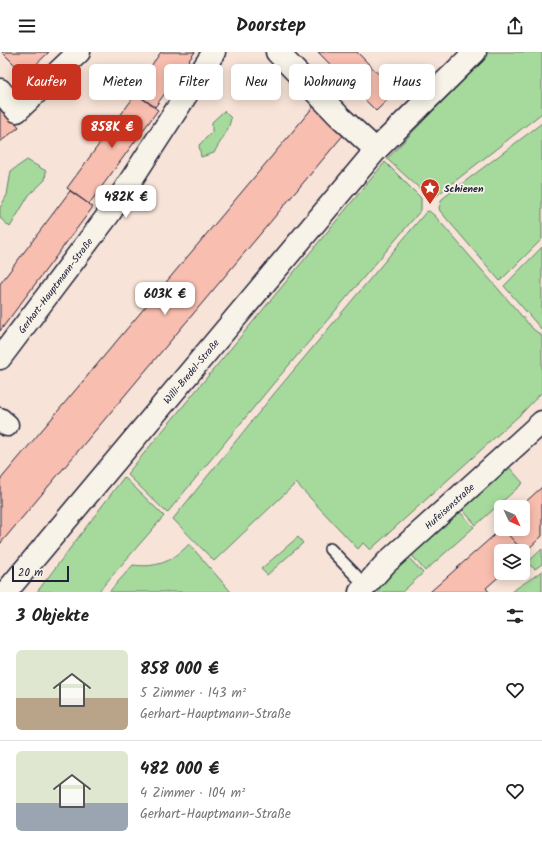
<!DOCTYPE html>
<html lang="de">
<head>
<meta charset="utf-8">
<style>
	:root { --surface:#fff; --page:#f6f6f6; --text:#222; --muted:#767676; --line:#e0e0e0; --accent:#c8321e }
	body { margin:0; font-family:Kalam,sans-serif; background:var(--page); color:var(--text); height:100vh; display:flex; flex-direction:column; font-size:15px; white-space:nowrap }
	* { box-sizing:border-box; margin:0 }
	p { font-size:13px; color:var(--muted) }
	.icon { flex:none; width:22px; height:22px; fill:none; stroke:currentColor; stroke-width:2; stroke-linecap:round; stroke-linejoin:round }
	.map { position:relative; height:540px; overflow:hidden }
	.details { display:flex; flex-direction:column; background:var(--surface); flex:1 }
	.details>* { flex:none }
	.top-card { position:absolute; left:12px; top:12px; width:518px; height:36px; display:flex; gap:8px }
	.needle { width:26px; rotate:134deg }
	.controls { position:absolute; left:494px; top:448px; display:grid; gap:8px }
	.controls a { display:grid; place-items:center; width:36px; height:36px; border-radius:6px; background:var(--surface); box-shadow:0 2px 10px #0003; font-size:20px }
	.scale { position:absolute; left:12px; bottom:10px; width:57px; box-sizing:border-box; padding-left:4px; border:2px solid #22223b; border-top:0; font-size:11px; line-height:14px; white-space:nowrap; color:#22223b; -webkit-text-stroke:3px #f7f3e8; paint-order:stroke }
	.price { position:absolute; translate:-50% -34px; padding:0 9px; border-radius:8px; background:#fff; color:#222; font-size:13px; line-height:26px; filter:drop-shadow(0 1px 2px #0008) }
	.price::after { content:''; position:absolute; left:50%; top:24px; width:12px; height:9px; margin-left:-6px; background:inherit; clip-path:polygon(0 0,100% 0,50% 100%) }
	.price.on { background:var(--accent); color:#fff }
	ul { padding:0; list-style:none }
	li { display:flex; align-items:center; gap:12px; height:100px; padding:0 16px }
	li+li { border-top:1px solid var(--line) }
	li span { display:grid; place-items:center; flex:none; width:112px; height:80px; border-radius:6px; color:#555 }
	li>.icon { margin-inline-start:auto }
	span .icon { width:48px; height:48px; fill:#fffc; stroke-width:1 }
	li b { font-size:17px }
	h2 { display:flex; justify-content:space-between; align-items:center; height:48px; padding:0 16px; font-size:17px }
	.chip { padding:0 14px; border-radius:6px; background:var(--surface); box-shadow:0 2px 10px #0003; font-size:14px; line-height:36px }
	.chip.on { background:var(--accent); color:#fff }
	header { display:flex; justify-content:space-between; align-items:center; height:52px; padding:0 16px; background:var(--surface); font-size:18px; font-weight:700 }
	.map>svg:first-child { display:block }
	.green { fill:#a6da9c; stroke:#647e6c }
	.building { fill:#f8beaf; stroke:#22223b }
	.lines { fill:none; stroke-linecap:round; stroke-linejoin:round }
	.lane-casing { stroke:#22223b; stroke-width:14 }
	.street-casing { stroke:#22223b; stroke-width:25 }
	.lane { stroke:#f7f3e8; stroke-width:11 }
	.street { stroke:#f7f3e8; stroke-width:22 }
	.labels { text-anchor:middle; stroke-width:3.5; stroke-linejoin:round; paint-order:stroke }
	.poi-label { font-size:10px; font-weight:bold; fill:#22223b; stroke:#f7f3e8; text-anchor:start }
	.street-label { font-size:10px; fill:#22223b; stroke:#f7f3e8 }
</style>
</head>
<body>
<header><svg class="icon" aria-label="menu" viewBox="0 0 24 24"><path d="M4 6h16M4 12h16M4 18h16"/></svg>Doorstep<svg class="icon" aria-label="share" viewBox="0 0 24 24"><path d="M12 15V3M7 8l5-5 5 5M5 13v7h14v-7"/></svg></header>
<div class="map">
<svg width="542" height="540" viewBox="0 0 542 540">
	<rect width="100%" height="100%" fill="#f7e3d7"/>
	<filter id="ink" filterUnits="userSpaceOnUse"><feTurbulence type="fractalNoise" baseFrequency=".025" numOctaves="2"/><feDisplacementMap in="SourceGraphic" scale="8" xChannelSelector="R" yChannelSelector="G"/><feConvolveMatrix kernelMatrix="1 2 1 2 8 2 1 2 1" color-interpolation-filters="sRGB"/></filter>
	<g filter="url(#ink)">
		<!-- green -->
		<g class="green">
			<path d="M489,0H542V61L436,144H428L387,107Z"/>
			<path d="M224,59L231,66C229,79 220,89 214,101L201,105L199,93L212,80V70Z"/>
			<path d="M542,71V187L500,229L440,159L439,156L442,147Z"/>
			<path d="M27,108L46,119L45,128L29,143L10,175L0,166V156L7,143L11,119Z"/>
			<path d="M385,110L421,146V158L273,332L167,461L127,422Z"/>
			<path d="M429,159L435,164L533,277L542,284V340L522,361L370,498L363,491L358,497L296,431L214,509L173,467L273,343L426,160Z"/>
			<path d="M542,195V278L504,234Z"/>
			<path d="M508,414L523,431L476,473L461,456Z"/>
			<path d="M124,425L164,464L98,540H37Z"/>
			<path d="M459,459L474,475L425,519L411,502Z"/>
			<path d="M298,485L303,491L267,523L261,517Z"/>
			<path d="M189,492L231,540H109L133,513C157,516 172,510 189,492Z"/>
			<path d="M542,497V512L535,517L527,511Z"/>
			<path d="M408,505L423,521L402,540H371Z"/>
			<path d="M542,518V540H511L538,522Z"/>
		</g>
		<!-- building -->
		<g class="building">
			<path d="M2,0H49L25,23Z"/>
			<path d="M161,0H195L155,55L133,39Z"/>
			<path d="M318,0H357L396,40L376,59Z"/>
			<path d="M136,42L158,58L89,152L67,136Z"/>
			<path d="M0,51L19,75L0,90Z"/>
			<path d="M314,54L345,81L0,492V428Z"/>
			<path d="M70,139L93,155L0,279V232Z"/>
			<path d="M542,435V484L524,501L503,477H523V455H520Z"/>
			<path d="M501,477H503L523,499H501V521H503L486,536L489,540H430Z"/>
		</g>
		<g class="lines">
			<defs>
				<path id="lane" d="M330,497L365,533"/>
				<g id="street">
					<path d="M277,0L339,64L376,98"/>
					<path d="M0,38L17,59L79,0"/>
					<path id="s1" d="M0,306L109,162L214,0"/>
					<path d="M0,367L7,373"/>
					<path id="s2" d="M6,540L376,98L475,0"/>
					<path id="s3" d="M360,540L386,511L542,370"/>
				</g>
			</defs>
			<!-- lane casing -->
			<use href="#lane" class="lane-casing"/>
			<!-- street casing -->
			<use href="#street" class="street-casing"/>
			<!-- lane -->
			<use href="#lane" class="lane"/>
			<!-- street -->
			<use href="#street" class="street"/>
		</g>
	</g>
	<!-- icons -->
	<defs>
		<symbol id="sight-pin" viewBox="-11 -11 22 30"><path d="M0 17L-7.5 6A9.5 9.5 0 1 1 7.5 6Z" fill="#c8321e" stroke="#f7f3e8"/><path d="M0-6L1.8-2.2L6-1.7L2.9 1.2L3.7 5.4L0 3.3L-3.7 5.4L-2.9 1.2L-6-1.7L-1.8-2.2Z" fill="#fff"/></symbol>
	</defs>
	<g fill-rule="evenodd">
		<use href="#sight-pin" x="419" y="125" width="22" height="30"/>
	</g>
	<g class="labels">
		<!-- poi labels -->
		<g class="poi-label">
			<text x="444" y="140">Schienen</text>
		</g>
		<!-- street labels -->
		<g class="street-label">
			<text dy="4" stroke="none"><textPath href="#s1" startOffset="91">Gerhart-Hauptmann-Straße</textPath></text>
			<text dy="4" stroke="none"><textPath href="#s2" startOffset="288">Willi-Bredel-Straße</textPath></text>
			<text dy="4" stroke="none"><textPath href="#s3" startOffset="124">Hufeisenstraße</textPath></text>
		</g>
	</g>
</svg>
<div class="controls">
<a><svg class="needle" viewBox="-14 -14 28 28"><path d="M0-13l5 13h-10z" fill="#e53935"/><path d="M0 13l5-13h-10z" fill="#767676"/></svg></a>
<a><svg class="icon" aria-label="layers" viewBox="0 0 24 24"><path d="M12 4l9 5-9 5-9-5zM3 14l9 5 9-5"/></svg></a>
</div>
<div class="scale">20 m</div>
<b class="price on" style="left:112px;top:97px">858K €</b>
<b class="price" style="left:126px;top:167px">482K €</b>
<b class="price" style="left:165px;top:264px">603K €</b>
<div class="top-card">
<a class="chip on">Kaufen</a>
<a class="chip">Mieten</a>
<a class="chip">Filter</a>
<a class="chip">Neu</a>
<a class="chip">Wohnung</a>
<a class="chip">Haus</a>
</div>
</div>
<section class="details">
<h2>3 Objekte<svg class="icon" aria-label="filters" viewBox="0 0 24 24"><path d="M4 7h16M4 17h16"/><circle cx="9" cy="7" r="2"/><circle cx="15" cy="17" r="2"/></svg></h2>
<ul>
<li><span style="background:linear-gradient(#dfe7d0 60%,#b9a48a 0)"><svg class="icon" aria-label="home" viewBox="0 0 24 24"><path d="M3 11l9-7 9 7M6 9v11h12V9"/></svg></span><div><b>858 000 €</b><p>5 Zimmer · 143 m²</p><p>Gerhart-Hauptmann-Straße</p></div><svg class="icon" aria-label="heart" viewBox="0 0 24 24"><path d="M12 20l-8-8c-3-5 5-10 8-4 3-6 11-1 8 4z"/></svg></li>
<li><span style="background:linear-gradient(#dfe7d0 65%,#9aa5b1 0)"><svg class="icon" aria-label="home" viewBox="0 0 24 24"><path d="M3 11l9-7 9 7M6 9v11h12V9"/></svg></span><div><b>482 000 €</b><p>4 Zimmer · 104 m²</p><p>Gerhart-Hauptmann-Straße</p></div><svg class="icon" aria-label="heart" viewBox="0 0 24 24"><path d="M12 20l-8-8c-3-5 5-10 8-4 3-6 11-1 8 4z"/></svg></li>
</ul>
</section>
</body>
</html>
